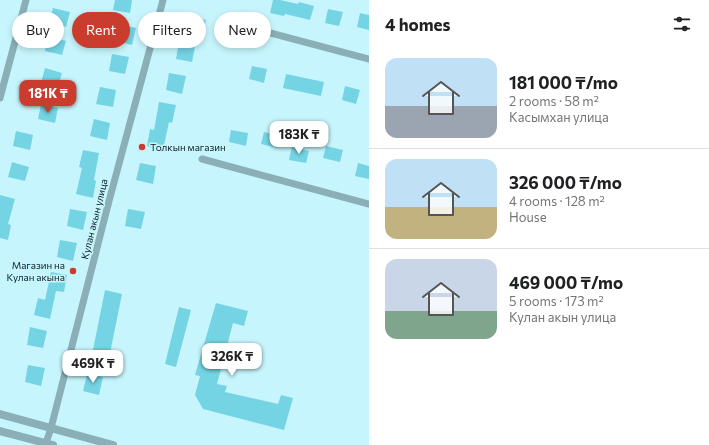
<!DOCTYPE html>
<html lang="en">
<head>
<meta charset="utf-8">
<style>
	:root { --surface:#fff; --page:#f2f2f2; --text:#202124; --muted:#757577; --line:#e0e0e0; --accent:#c93c2e }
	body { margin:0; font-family:Commissioner,sans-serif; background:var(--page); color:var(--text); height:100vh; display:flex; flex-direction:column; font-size:15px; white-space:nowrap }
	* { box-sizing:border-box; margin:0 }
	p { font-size:13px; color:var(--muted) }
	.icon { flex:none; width:22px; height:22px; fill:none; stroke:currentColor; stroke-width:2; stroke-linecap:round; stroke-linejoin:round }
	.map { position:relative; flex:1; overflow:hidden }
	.details { display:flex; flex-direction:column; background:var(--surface); width:340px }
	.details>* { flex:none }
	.banner { position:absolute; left:12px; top:12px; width:297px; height:36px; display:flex; gap:8px }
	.price { position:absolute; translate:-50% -34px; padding:0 9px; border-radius:8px; background:#fff; color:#222; font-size:13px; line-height:26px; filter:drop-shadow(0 1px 2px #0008) }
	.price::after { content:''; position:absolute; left:50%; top:24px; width:12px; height:9px; margin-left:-6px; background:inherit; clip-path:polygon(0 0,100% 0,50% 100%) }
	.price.active { background:var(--accent); color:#fff }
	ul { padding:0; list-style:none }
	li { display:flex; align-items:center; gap:12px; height:100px; padding:0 16px }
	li+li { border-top:1px solid var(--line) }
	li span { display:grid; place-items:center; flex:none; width:112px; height:80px; border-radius:12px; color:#555 }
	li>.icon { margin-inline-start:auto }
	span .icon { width:48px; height:48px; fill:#fffc; stroke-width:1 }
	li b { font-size:17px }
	h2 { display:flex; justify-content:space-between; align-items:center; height:48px; padding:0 16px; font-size:17px }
	.pill { padding:0 14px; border-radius:18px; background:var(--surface); box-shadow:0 2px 6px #0003; font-size:14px; line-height:36px }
	.pill.active { background:var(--accent); color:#fff }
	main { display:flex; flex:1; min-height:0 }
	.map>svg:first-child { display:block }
	.building { fill:#75d4e4 }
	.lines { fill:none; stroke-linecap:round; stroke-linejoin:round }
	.minor { stroke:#8aafb6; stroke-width:7 }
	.tertiary { stroke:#8aafb6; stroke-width:8 }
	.poi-dot { fill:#c93c2e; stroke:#c7f5fd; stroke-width:1.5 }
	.labels { text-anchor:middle; stroke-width:3; stroke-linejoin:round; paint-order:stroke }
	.poi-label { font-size:10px; fill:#0d1e21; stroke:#c7f5fd; text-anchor:start }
	.street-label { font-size:10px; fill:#0d1e21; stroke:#c7f5fd }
</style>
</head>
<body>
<main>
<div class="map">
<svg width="369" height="445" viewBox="0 0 369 445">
	<rect width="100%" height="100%" fill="#c7f5fd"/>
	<!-- building -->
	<g class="building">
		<path d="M115,0H132L130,13L113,10Z"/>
		<path d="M273,0H280L298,4L299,2L314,6L310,20L285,14L284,16L270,13Z"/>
		<path d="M53,8L70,12L66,27L49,22Z"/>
		<path d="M328,9L343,12L339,26L325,23Z"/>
		<path d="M360,13L369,15V30L357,27Z"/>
		<path d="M189,16L206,20L202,37L197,36L192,62L176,59L179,42L184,43Z"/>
		<path d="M119,24L136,28L132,45L116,41Z"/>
		<path d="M49,36L66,41L62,55L45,51Z"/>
		<path d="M112,54L129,57L125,74L109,71Z"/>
		<path d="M252,66L267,69L264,83L249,79Z"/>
		<path d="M45,68L62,73L58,87L41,83Z"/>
		<path d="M169,73L186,76L182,94L166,90Z"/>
		<path d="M286,74L324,82L321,96L283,88Z"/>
		<path d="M345,86L360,90L356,104L342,100Z"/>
		<path d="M100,87L116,90L113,107L96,104Z"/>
		<path d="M159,102L176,105L172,123L169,122L163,150L147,146L150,129L154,130Z"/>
		<path d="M41,104L58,108L55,123L38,119Z"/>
		<path d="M94,119L110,123L107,140L90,136Z"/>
		<path d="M231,130L248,133L246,146L229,142Z"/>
		<path d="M16,131L33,135L30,150L13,146Z"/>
		<path d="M264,132L281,136L278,148L261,144Z"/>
		<path d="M326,146L343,150L340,162L323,158Z"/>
		<path d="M292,147L309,151L306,163L289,160Z"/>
		<path d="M83,150L99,153L94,180L96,181L93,198L76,194L82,168L79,167Z"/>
		<path d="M12,162L29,167L25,181L8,177Z"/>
		<path d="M140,163L156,166L153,184L136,180Z"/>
		<path d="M358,163L369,166V179L355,176Z"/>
		<path d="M0,195L15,199L8,224L11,225L8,240L0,238Z"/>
		<path d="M70,209L87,212L83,230L67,226Z"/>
		<path d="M128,209L145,212L141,229L125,226Z"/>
		<path d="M60,240L77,243L73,261L57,257Z"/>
		<path d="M51,272L67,275L64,292L56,291L50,319L34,315L38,298L45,300Z"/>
		<path d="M105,290L122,294L108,363L91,360Z"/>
		<path d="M216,303L248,311L244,326L233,323L217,384L227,386L225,392L278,404L281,395L293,398L284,430L203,409L195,395L200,376L195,375Z"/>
		<path d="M179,307L191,310L176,367L165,364Z"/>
		<path d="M30,327L47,331L43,348L27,345Z"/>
		<path d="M28,365L45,368L41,386L25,382Z"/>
		<path d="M87,374L103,377L99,395L83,391Z"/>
	</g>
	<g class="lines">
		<!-- minor -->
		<g class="minor">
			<path d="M244,26L369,59"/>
			<path d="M0,98L26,0"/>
			<path d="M202,159L369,204"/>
			<path d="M46,443L51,428L109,201L163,0"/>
		</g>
		<!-- tertiary -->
		<g class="tertiary">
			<path d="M0,414L113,445"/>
			<path d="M0,431L53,445"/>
		</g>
	</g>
	<!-- markers -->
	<g class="poi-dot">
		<circle cx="142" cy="147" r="4"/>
		<circle cx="73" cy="271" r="4"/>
	</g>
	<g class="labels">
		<!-- poi labels -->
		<g class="poi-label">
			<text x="150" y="151">Толкын магазин</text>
			<text x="65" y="269" text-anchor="end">Магазин на<tspan x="65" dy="12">Кулан акына</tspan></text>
		</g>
		<!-- street labels -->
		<g class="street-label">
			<text transform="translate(94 219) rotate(-76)" y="4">Кулан акын улица</text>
		</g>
	</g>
</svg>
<b class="price active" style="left:48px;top:114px">181K ₸</b>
<b class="price" style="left:299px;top:155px">183K ₸</b>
<b class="price" style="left:232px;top:377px">326K ₸</b>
<b class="price" style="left:93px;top:384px">469K ₸</b>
<div class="banner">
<a class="pill">Buy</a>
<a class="pill active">Rent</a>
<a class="pill">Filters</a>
<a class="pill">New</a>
</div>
</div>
<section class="details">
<h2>4 homes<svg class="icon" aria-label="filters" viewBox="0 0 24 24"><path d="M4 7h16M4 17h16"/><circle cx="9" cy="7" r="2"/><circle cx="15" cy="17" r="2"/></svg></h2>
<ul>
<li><span style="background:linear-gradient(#bfe0f5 60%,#9aa5b1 0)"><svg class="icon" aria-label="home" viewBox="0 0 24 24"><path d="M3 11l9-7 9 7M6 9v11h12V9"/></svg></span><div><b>181 000 ₸/mo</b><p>2 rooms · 58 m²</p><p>Касымхан улица</p></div></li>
<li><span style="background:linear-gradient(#bfe0f5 60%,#c2b280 0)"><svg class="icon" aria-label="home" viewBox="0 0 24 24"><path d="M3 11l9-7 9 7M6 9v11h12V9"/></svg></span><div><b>326 000 ₸/mo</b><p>4 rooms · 128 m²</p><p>House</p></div></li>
<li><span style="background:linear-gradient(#c9d6e8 65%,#7fa58c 0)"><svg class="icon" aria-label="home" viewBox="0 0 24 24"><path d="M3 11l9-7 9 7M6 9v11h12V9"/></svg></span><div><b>469 000 ₸/mo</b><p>5 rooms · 173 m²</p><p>Кулан акын улица</p></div></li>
</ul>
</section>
</main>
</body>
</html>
